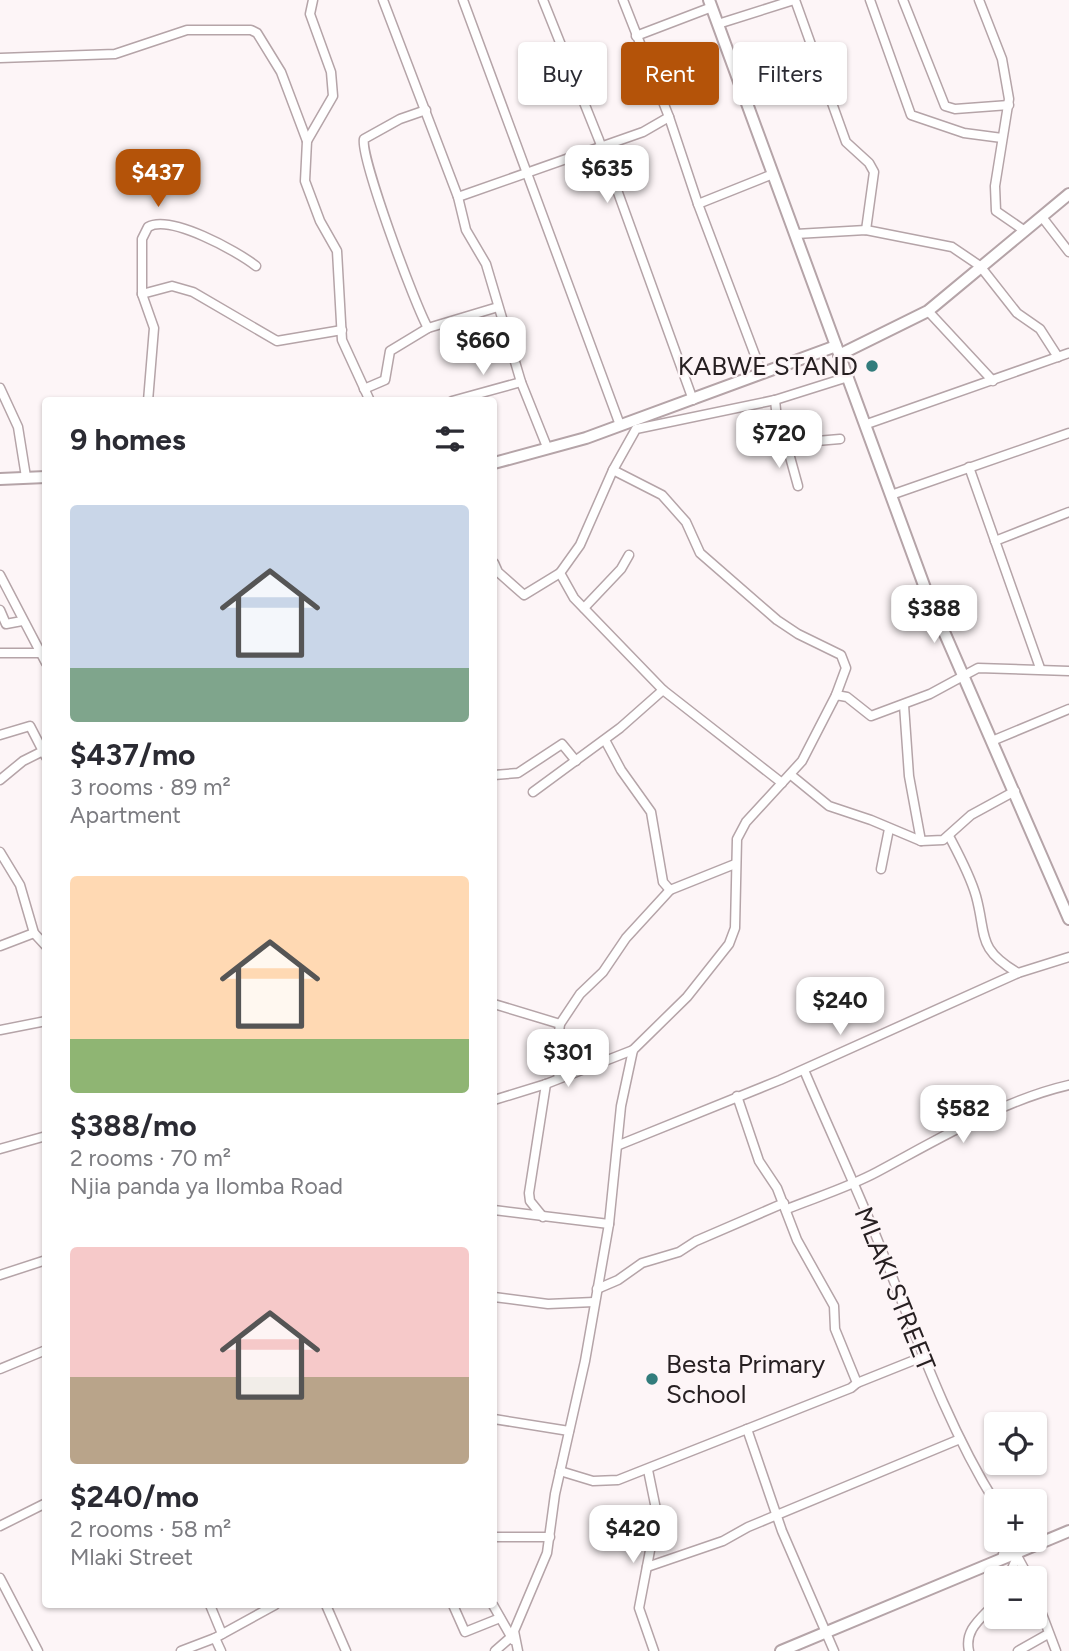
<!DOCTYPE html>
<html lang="en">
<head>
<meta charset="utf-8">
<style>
	:root { --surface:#fff; --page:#f7f7f7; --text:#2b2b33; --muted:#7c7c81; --accent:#b45309 }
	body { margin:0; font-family:Figtree,sans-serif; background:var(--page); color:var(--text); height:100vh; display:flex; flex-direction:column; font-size:26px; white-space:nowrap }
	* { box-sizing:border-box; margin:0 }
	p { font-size:23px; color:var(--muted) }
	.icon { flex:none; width:38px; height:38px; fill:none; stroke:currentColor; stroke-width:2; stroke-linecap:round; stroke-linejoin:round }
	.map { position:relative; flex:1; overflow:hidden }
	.panel { position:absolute; left:42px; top:397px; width:455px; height:1211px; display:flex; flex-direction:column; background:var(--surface); border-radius:7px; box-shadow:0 2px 5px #0004 }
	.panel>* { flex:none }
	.guide { position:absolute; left:518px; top:42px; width:444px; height:63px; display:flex; gap:14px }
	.tools { position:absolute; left:984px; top:1412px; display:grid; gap:14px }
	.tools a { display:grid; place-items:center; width:63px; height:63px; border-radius:7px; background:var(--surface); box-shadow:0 2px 5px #0004; font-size:35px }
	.price { position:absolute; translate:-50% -60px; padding:0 16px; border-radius:14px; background:#fff; color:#222; font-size:23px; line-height:46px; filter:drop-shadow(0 2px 4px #0008) }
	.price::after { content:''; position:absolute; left:50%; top:42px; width:21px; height:16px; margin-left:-10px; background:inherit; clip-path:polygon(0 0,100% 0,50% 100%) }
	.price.selected { background:var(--accent); color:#fff }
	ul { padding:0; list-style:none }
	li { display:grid; align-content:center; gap:14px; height:371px; padding:0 28px }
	li span { display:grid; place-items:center; height:217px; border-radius:7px; color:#555 }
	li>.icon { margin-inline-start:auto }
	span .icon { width:126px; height:126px; fill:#fffc; stroke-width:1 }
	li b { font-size:30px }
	h2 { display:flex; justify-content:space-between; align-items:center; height:84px; padding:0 28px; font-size:30px }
	.pill { padding:0 24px; border-radius:7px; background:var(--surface); box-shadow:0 2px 5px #0004; font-size:24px; line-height:63px }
	.pill.selected { background:var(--accent); color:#fff }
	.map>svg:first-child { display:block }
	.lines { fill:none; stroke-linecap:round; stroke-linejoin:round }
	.street-casing { stroke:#b5a4a8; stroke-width:11 }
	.secondary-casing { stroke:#b5a4a8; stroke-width:14 }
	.street { stroke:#fff; stroke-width:8 }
	.secondary { stroke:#fff; stroke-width:10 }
	.poi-dot { fill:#327c7c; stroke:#fdf5f7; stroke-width:2.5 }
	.labels { text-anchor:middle; stroke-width:5; stroke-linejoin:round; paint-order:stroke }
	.poi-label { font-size:26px; fill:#272022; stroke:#fdf5f7; text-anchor:end }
	.street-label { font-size:26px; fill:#272022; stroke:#fdf5f7 }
</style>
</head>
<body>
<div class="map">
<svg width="1069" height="1651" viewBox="0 0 1069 1651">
	<rect width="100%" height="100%" fill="#fdf5f7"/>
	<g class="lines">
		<defs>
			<g id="street">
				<path d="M313,0L310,14L331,72L333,96L307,141L305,181L320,221L337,251L342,340L370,401"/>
				<path d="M383,0L458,197L466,230L486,264L521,382L547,447"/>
				<path d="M463,0L620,425"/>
				<path d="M543,0L599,140L693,400"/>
				<path d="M623,0L669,117L698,204L761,371"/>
				<path d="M795,0L846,142L869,163L874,172L866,230"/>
				<path d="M870,0L911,115L964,133L1002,138"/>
				<path d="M903,0L945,106L955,109L1009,105"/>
				<path d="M979,0L1002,59L1009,99L995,186L996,211L1025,231"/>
				<path d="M718,24L794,0"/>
				<path d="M636,36L712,7"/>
				<path d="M0,58L115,54L187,30H251L257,33L281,72L307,141"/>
				<path d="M426,110L400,119L364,139C360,157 416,308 428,328L498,307"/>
				<path d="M458,197L643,132L669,117"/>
				<path d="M698,204L773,174"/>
				<path d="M1042,217L1069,252"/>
				<path d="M796,234L866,230L952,247L980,266L1017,313L1040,329L1058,357"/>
				<path d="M142,294L172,286L193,292L277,341L342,330"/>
				<path d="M928,311L993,381"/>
				<path d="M0,388L18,427L26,477"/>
				<path d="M364,389L385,380L390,351L428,328"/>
				<path d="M775,400L780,449L805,442L840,439"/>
				<path d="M148,401L154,328L142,294V239L148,227C170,214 237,251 256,266"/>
				<path d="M452,401L521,382"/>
				<path d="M867,424L1069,353"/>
				<path d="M787,446L798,486"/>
				<path d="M969,467L1040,668"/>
				<path d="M613,470L662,495L686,522L700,553L777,620L798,634L841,655L846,668L836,695"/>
				<path d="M891,495L1069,433"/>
				<path d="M995,541L1069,512"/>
				<path d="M494,563L498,572L524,595L560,573"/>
				<path d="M0,575L46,663"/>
				<path d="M584,608L621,569L629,555"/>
				<path d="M0,610L6,624L22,621"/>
				<path d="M0,653H42"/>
				<path d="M904,705L909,776L921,841"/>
				<path d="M0,735L30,726L46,757"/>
				<path d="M605,740L621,770L651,812L663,882L670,890"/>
				<path d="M992,741L1069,709"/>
				<path d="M494,775L518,773L562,744L576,761"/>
				<path d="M791,775L829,806L871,820L921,841L943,840L971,815L1015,791"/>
				<path d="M0,780L23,761L43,751"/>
				<path d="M782,783L663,690L574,598L560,573L580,545L613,470L636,429L775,400L848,377"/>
				<path d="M533,792L620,728L663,690"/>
				<path d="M949,836C959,855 970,875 976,896C987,936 976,948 1018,973"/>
				<path d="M0,852L20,885L34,933L46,946"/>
				<path d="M881,869L889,829"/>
				<path d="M0,946L34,933"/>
				<path d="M494,1004L560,1024"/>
				<path d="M0,1030L46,1021"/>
				<path d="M804,1070C828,1127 855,1184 878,1241C914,1330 945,1422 996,1504"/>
				<path d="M559,1077L555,1063L560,1024L580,994L603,972L626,938L670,890L735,864"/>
				<path d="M494,1100L546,1084L633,1050"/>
				<path d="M619,1145L780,1080L1018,973L1069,957"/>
				<path d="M0,1149L46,1136"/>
				<path d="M787,1209C817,1197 849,1187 877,1172C937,1140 1003,1100 1069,1085"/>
				<path d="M494,1210L609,1224"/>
				<path d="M543,1217L530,1201L529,1193L546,1084"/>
				<path d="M0,1275L46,1260"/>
				<path d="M597,1289L618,1280L642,1263L679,1252L696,1241L784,1203"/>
				<path d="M494,1297L548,1304L594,1302"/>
				<path d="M0,1369L46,1350"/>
				<path d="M857,1383L922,1357"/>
				<path d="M494,1419L569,1431"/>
				<path d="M747,1429L782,1531L834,1651"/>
				<path d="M648,1470L657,1514L639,1608L654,1651"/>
				<path d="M560,1471L593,1481L618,1480L851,1388L857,1383L835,1329L834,1306L797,1240L777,1188L759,1161L737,1096"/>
				<path d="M0,1526L46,1503"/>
				<path d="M494,1537H550"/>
				<path d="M1015,1552L1029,1578"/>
				<path d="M1002,1559L1006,1540"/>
				<path d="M647,1567L723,1541L748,1527L960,1439"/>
				<path d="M0,1578L38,1651"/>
				<path d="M1008,1578L1017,1557"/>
				<path d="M1034,1593L1056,1651"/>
				<path d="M210,1605L222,1634"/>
				<path d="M326,1605L346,1651"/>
				<path d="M453,1605L465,1632L500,1618"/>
				<path d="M493,1605L513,1640"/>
				<path d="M215,1638L221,1651"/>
				<path d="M181,1651L215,1638L275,1605"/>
				<path d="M495,1651L511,1637"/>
				<path d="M518,1651L514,1631L547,1553L555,1494L585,1361L609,1224L621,1106L633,1050L687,997L729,944L735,928L737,839L746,822L802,761L836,695L847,697L871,716L930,694L978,668L1069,671"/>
				<path d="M969,1651C964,1629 982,1618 996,1602"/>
				<path d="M1018,1651L1048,1634"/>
			</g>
			<g id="secondary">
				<path d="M709,0L925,588L1069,919"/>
				<path d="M839,355L928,311L1069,194"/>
				<path d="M494,463L586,438L836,346"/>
				<path d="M0,479L46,477"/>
				<path d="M781,1651L1069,1531"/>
			</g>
		</defs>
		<!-- street casing -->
		<use href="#street" class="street-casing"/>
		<!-- secondary casing -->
		<use href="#secondary" class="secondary-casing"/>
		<!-- street -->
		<use href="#street" class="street"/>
		<!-- secondary -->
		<use href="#secondary" class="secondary"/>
	</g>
	<!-- markers -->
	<g class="poi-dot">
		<circle cx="872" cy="366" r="7"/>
		<circle cx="652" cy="1379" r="7"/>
	</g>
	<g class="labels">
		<!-- poi labels -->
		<g class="poi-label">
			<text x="858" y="375">KABWE STAND</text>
			<text x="666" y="1373" text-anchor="start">Besta Primary<tspan x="666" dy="30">School</tspan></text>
		</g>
		<!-- street labels -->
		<g class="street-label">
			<text transform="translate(895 1289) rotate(68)" y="9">MLAKI STREET</text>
		</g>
	</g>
</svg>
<div class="tools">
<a><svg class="icon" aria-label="locate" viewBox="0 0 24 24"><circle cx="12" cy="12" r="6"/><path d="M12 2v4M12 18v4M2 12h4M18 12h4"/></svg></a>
<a>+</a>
<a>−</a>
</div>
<b class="price" style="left:607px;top:205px">$635</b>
<b class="price selected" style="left:158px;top:209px">$437</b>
<b class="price" style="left:483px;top:377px">$660</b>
<b class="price" style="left:779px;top:470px">$720</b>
<b class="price" style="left:934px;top:645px">$388</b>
<b class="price" style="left:840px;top:1037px">$240</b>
<b class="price" style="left:568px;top:1089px">$301</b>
<b class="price" style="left:963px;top:1145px">$582</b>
<b class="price" style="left:633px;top:1565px">$420</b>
<div class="guide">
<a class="pill">Buy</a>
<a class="pill selected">Rent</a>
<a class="pill">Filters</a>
</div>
<section class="panel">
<h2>9 homes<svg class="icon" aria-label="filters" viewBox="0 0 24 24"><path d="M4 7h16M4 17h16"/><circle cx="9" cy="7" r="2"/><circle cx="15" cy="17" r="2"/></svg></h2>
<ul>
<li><span style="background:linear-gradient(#c9d6e8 75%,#7fa58c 0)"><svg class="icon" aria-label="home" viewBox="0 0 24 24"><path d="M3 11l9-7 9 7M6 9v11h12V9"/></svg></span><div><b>$437/mo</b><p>3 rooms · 89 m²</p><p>Apartment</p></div></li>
<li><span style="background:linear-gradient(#ffd9b3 75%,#8fb573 0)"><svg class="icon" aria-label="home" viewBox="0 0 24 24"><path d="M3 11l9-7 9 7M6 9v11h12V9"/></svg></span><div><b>$388/mo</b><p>2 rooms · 70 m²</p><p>Njia panda ya Ilomba Road</p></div></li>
<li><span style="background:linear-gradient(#f6c9c9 60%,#b9a48a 0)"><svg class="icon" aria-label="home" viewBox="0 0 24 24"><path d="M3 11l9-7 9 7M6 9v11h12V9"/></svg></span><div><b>$240/mo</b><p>2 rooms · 58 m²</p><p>Mlaki Street</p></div></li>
</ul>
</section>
</div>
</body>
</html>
